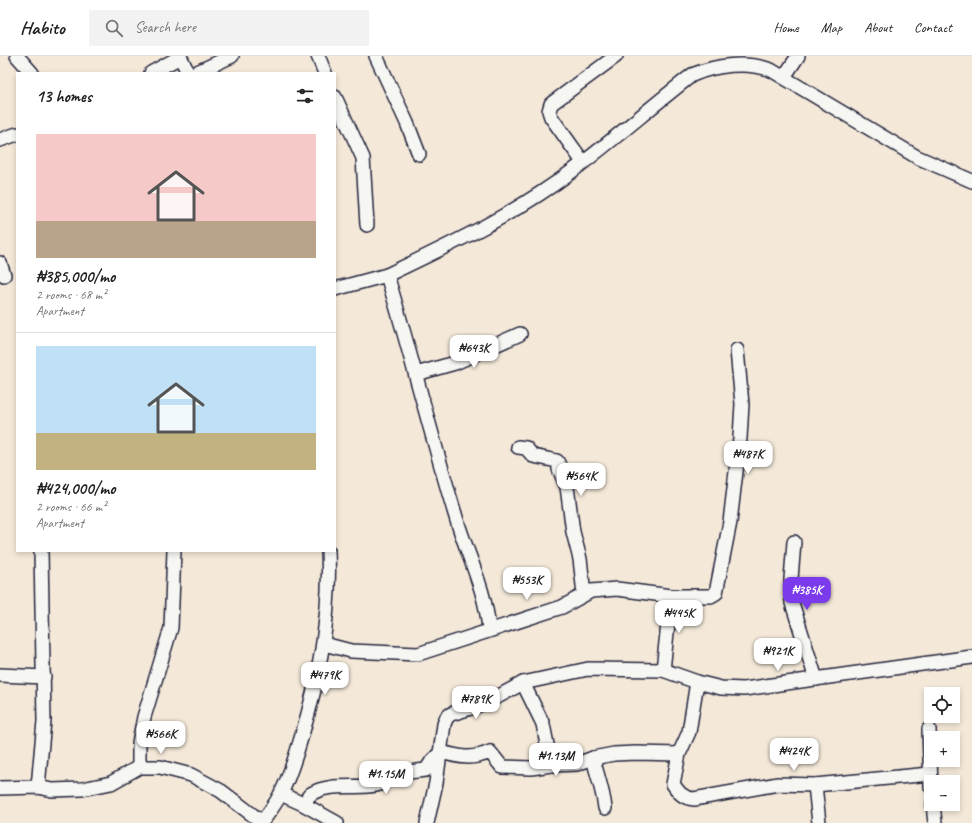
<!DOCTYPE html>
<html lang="en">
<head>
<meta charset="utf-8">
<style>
	:root { --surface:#fff; --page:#f2f2f2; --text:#222; --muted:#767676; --line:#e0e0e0; --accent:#7c3aed }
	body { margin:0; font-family:Caveat,sans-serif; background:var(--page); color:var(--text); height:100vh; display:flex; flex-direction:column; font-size:15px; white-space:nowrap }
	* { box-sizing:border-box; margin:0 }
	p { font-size:13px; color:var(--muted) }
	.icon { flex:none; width:22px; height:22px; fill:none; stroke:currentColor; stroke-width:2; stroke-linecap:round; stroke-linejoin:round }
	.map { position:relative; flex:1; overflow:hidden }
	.panel { position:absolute; left:16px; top:16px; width:320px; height:480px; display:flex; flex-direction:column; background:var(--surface); border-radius:0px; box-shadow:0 2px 6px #0003 }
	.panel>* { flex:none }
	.controls { position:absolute; left:924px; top:631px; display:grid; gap:8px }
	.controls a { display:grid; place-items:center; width:36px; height:36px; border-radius:0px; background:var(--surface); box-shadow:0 2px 6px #0003; font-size:20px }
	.price { position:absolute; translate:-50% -34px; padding:0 9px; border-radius:8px; background:#fff; color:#222; font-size:13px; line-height:26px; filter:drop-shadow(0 1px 2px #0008) }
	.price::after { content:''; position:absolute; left:50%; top:24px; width:12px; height:9px; margin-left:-6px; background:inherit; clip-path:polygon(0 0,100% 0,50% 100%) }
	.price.current { background:var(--accent); color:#fff }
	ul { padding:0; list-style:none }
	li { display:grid; align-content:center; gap:8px; height:212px; padding:0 20px }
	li+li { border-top:1px solid var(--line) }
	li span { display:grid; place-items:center; height:124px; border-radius:0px; color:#555 }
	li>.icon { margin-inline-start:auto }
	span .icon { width:72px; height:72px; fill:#fffc; stroke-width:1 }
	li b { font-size:17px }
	h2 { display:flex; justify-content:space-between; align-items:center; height:48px; padding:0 20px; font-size:17px }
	header { display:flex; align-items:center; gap:24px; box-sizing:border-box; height:56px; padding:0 20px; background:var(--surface); border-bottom:1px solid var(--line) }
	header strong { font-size:19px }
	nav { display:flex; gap:22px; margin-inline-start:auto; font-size:14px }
	.search { width:280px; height:36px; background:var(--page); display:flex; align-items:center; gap:10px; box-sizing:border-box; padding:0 14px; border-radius:0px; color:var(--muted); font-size:15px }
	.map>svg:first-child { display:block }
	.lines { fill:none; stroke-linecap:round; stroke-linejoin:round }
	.minor-casing { stroke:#22223b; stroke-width:16 }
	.minor { stroke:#f6f6f2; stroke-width:13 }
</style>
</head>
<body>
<header>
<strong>Habito</strong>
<div class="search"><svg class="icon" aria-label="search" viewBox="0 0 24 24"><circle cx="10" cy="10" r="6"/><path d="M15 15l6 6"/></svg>Search here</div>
<nav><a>Home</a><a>Map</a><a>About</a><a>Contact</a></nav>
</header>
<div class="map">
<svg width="972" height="767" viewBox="0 0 972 767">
	<rect width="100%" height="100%" fill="#f4e9d9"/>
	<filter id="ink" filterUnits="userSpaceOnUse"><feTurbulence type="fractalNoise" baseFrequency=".025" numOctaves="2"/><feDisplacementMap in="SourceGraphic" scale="8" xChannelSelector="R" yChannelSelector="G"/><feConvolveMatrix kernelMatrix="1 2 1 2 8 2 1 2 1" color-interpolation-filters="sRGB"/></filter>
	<g filter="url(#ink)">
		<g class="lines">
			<defs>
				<g id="minor">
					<path d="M17,0L32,17"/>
					<path d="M180,0L188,17"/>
					<path d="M318,0L325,17"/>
					<path d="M376,0L407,67L419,98"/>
					<path d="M151,17L180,1"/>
					<path d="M195,17L232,0"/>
					<path d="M784,21L798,0"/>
					<path d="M335,41L363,102L367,169"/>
					<path d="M0,84L17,78"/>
					<path d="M583,106L551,61L549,55L551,48L616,0"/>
					<path d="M0,207L4,219"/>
					<path d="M335,233L387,219"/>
					<path d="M416,318L455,307L520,278"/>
					<path d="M518,391L526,392L533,400L557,405L559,409V413L567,431L573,476L580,503L584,538"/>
					<path d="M794,486L791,523L792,547L816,623"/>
					<path d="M489,574C486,534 466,496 455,458C431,379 411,298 387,219C450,189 515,158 571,116C612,85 651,51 692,19C716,9 746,5 771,14L917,101L972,125"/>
					<path d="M324,588L351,595L418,598L562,551L591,535L617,533L671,540H711L716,537L730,466L740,382L742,348L737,294"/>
					<path d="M663,614L671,540"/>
					<path d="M0,619L44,621"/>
					<path d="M697,626L689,676L679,698L673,728C679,737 683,742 694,743L778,728L815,729L930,718"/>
					<path d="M523,627L543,668L551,709"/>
					<path d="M929,673L931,731"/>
					<path d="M593,702C597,719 603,734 605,752"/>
					<path d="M139,711V687L144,661L171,572L174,495"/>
					<path d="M815,729L819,767"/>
					<path d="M38,731L44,665L41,495"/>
					<path d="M0,732L38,731L52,734L82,733L111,727L139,711H160L191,719L221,735L262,766"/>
					<path d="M281,738L303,748L337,767"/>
					<path d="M303,748C306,745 308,740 311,738C330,725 363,735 383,727L387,720L391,718L426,714L432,705L441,696C459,701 472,704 490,696L502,711L531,712L551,709L577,708L593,702L614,698L636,697L679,698"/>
					<path d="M933,748L935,767"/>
					<path d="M261,767C268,758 275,749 280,739C290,721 296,699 302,679C320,619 331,558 328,495"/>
					<path d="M427,767L436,727L444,668L447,661L451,658L474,651L499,640L523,627L588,613L663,614L697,626L721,632L744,633L972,601"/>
				</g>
			</defs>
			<!-- minor casing -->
			<use href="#minor" class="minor-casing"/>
			<!-- minor -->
			<use href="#minor" class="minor"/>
		</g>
	</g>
</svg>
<div class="controls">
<a><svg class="icon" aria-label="locate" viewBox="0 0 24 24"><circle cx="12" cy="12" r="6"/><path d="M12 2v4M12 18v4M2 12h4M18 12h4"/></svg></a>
<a>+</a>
<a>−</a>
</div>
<b class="price" style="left:474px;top:313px">₦643K</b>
<b class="price" style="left:748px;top:419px">₦487K</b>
<b class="price" style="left:581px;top:441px">₦564K</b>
<b class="price" style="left:527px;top:545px">₦553K</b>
<b class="price current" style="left:807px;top:555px">₦385K</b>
<b class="price" style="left:679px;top:578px">₦445K</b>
<b class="price" style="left:778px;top:616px">₦921K</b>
<b class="price" style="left:325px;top:640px">₦479K</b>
<b class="price" style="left:476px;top:664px">₦789K</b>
<b class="price" style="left:161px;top:699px">₦566K</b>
<b class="price" style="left:794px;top:716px">₦424K</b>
<b class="price" style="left:556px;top:721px">₦1.13M</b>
<b class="price" style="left:386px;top:739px">₦1.15M</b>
<section class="panel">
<h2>13 homes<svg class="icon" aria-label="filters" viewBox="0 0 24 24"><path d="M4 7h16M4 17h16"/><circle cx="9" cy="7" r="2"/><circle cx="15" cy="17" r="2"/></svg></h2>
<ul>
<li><span style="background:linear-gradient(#f6c9c9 70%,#b9a48a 0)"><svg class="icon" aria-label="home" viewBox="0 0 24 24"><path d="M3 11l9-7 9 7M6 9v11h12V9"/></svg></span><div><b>₦385,000/mo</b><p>2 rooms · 68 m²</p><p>Apartment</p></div></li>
<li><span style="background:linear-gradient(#bfe0f5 70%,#c2b280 0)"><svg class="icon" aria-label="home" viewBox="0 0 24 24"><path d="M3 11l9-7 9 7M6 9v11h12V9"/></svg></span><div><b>₦424,000/mo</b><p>2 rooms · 66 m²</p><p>Apartment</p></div></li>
</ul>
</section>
</div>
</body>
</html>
